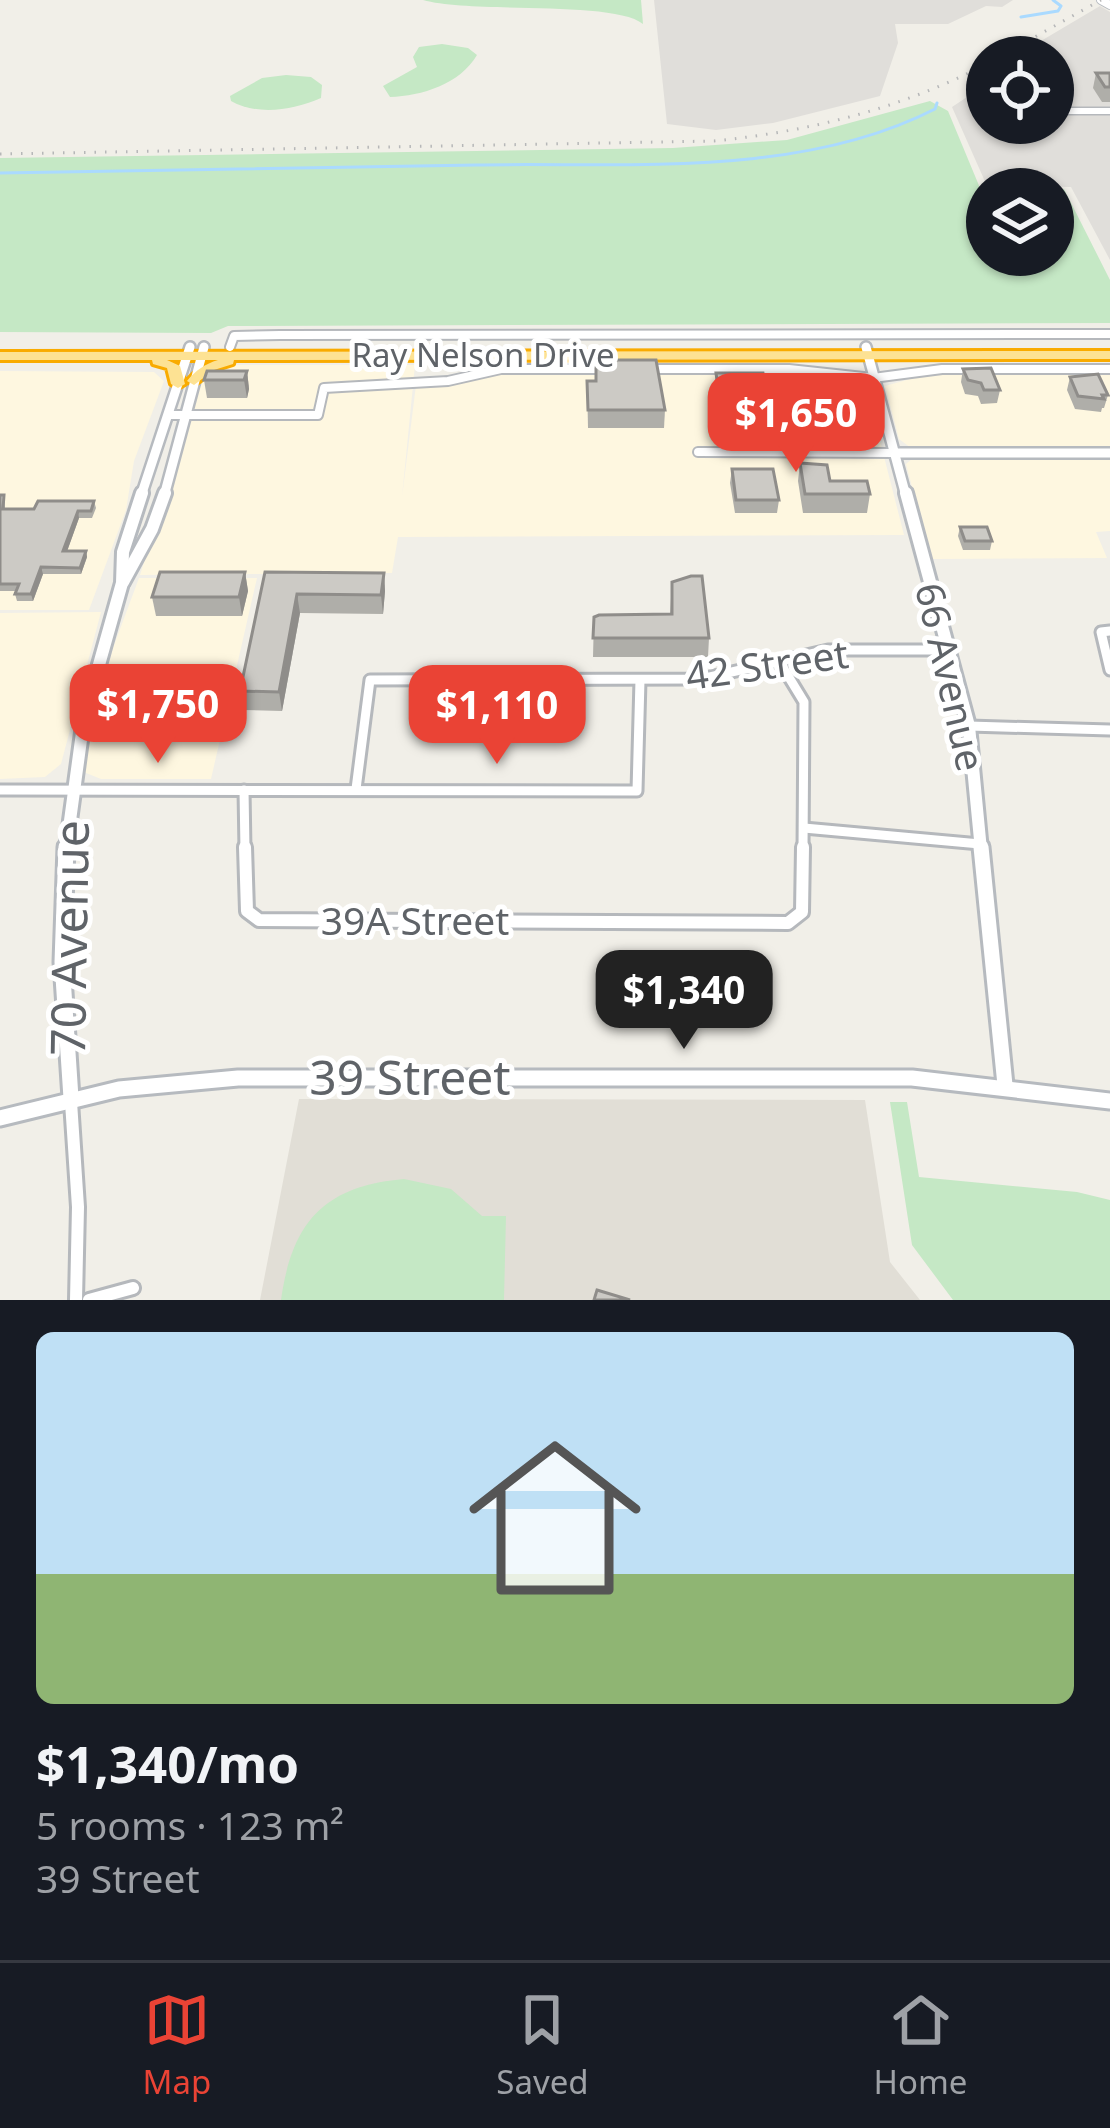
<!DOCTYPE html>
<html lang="en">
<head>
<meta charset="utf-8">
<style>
	:root { --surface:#171b24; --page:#20242c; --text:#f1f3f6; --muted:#9ea1a6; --line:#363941; --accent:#ea4335 }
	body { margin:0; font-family:"Noto Sans",sans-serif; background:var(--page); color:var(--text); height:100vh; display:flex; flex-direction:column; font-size:45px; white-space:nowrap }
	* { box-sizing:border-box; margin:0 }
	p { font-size:39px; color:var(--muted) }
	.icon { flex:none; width:66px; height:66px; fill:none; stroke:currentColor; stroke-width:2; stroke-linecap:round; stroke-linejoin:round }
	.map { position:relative; height:1300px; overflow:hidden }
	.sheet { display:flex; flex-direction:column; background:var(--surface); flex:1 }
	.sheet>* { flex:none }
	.tools { position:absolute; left:966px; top:36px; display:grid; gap:24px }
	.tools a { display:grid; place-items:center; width:108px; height:108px; border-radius:50%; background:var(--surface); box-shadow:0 3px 9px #0004; font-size:60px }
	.price { position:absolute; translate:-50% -102px; padding:0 27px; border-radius:24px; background:var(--accent); color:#fff; font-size:39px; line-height:78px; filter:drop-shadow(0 3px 6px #0008) }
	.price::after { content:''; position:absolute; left:50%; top:72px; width:36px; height:27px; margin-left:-18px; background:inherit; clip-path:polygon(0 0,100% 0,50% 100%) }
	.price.on { background:#222; color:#fff }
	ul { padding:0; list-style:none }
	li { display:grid; align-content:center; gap:24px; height:636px; padding:0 36px }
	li+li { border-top:3px solid var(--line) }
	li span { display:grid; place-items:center; height:372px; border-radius:18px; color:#555 }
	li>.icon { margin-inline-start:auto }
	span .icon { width:216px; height:216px; fill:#fffc; stroke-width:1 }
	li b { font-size:51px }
	.tabs { display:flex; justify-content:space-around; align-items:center; height:168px; border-top:3px solid var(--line); background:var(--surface); font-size:33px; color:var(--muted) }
	.tabs a { display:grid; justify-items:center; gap:6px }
	.tabs .on { color:var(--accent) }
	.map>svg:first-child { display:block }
	.commercial { fill:#fef7e0 }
	.industrial { fill:#e0deda }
	.education { fill:#e1ded6 }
	.green { fill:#c5e8c5; fill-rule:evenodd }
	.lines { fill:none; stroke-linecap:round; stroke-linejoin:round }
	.stream { stroke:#aadaff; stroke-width:3 }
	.street-far3-casing { stroke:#b5b8bc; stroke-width:9 }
	.street-far2-casing { stroke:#b5b8bc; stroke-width:12 }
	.street-far1-casing { stroke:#b5b8bc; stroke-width:15 }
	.street-casing { stroke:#b5b8bc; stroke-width:18 }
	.secondary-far3-casing { stroke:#b6babf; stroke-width:10 }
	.secondary-far2-casing { stroke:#b6babf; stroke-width:14 }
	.secondary-far1-casing { stroke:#b6babf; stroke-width:18 }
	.secondary-casing { stroke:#b6babf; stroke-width:21 }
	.highway-casing { stroke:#f9ab00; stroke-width:6 }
	.street-far3 { stroke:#fff; stroke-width:6 }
	.street-far2 { stroke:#fff; stroke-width:8 }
	.street-far1 { stroke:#fff; stroke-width:9 }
	.street { stroke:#fff; stroke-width:12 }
	.secondary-far3 { stroke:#fff; stroke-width:8 }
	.secondary-far2 { stroke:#fff; stroke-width:9 }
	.secondary-far1 { stroke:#fff; stroke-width:12 }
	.secondary { stroke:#fff; stroke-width:15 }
	.highway { fill:#fde293; fill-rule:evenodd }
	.rail { stroke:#b6b7b8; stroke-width:3; stroke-dasharray:1.5 9; stroke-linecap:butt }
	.wall { fill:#afaea9 }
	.shaded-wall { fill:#8f8d8a }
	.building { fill:#cccac5; stroke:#8f8d8a; stroke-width:3 }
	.labels { text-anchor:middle; stroke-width:10; stroke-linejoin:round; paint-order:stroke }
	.far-street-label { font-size:33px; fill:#5f6368; stroke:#fff }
	.street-label { font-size:39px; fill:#5f6368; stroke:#fff }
	.near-street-label { font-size:48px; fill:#5f6368; stroke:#fff }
</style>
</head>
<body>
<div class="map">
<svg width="1110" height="1300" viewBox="0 0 1110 1300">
	<rect width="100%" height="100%" fill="#f1efe8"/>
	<!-- commercial -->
	<g class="commercial">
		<path d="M229,365H415L402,497L416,385L458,383L499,373L785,372L853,378L867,390L904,535L398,537L392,573L140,575L203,377Z"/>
		<path d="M0,371L154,372L164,381L134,461L126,510L89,610H0Z"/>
		<path d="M939,371L1110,372V448H911L899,439L885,386Z"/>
		<path d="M913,458H1110V531L1096,532L1107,558L931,559L906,464Z"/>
		<path d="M139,578H257L211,779H101L81,771L113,648Z"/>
		<path d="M101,612L61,764L45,777L0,779V613Z"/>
	</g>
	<!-- industrial -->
	<g class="industrial">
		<path d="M654,0H1013L1002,7L986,6L948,24H895L898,43L880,96L773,123L716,130L667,124Z"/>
		<path d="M1100,6L1110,12V260L1071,187L987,186L952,107L967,97L966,81L987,71V123H1053V57H1014Z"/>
	</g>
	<!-- education -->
	<path class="education" d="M299,1099L865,1100L890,1262L920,1300H260Z"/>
	<!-- green -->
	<g class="green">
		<path d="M423,0H641L643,24C614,0 472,14 423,0Z"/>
		<path d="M442,44L468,48L477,55C460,84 422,96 390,97L383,86L417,67L413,57L419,47Z"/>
		<path d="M286,75L311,77L322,85L321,98C294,110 257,116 231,101L230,96L262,78Z"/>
		<path d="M930,101L948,111L980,188L1064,189L1110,280V323L228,326L211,333L0,332V158L673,148L787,140ZM987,189H1053V255H987Z"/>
		<path d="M890,1102H907L919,1177L1077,1192L1110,1200V1300H953L912,1245Z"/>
		<path d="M404,1179L451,1189L482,1216H506L504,1300H281C292,1222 324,1186 404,1179Z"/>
	</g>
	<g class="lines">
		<!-- stream -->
		<g class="stream">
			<path d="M1021,17L1058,11L1061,6L1053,0"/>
			<path d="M0,173C159,170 317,168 476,165C626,162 798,179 935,109L937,103"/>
		</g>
		<defs>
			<path id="street-far3" d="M1053,111H1110"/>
			<g id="street-far2">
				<path d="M230,347L234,336L280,335L1110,334"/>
				<path d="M648,369H789L873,378L942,369H1110"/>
				<path d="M169,415H318L324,388L448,381L501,369H607"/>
				<path d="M698,452L894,453"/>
			</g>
			<g id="street-far1">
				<path d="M1110,631L1101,632L1110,670"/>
				<path d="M779,661L804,702L803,850"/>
				<path d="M969,726L1110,730"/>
				<path d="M356,789L370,680L701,679L828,650H948"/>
				<path d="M0,790L637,791L640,680"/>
				<path d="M244,790L245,850"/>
				<path d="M804,828L980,844"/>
			</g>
			<g id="street">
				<path d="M245,847L247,911L259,920L788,923L802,912L803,847"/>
				<path d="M71,1102L78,1207L76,1300"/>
				<path d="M89,1300L133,1288"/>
			</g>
			<path id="secondary-far3" d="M1101,0L1110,5"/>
			<g id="secondary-far2">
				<path d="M866,347L906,496"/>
				<path d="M894,453H1110"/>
				<path d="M141,496L190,347"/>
				<path d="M164,496L204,347"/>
			</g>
			<g id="secondary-far1">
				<path d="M906,493L969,726L981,850"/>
				<path d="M123,582L152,529L165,493"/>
				<path d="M66,850L84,718L122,583L123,552L142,493"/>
			</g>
			<g id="secondary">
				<path d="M66,847L62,962L71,1098"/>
				<path d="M981,847L1005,1085"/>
				<path d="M0,1118L119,1089L238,1078H912L1110,1101"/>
			</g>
			<path id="highway" d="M1110,351V359L234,360L233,364L214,370L194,385L187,381C196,370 205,364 218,360H167L180,366L185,384L178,388L171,384L167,368L153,364L152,360H0V352Z"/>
		</defs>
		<!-- street-far3 casing -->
		<use href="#street-far3" class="street-far3-casing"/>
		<!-- street-far2 casing -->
		<use href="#street-far2" class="street-far2-casing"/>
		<!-- street-far1 casing -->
		<use href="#street-far1" class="street-far1-casing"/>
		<!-- street casing -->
		<use href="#street" class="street-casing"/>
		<!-- secondary-far3 casing -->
		<use href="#secondary-far3" class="secondary-far3-casing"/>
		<!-- secondary-far2 casing -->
		<use href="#secondary-far2" class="secondary-far2-casing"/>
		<!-- secondary-far1 casing -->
		<use href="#secondary-far1" class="secondary-far1-casing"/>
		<!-- secondary casing -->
		<use href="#secondary" class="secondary-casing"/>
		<!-- highway casing -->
		<use href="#highway" class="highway-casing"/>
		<!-- street-far3 -->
		<use href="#street-far3" class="street-far3"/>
		<!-- street-far2 -->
		<use href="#street-far2" class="street-far2"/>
		<!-- street-far1 -->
		<use href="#street-far1" class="street-far1"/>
		<!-- street -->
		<use href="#street" class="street"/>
		<!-- secondary-far3 -->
		<use href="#secondary-far3" class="secondary-far3"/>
		<!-- secondary-far2 -->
		<use href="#secondary-far2" class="secondary-far2"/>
		<!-- secondary-far1 -->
		<use href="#secondary-far1" class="secondary-far1"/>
		<!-- secondary -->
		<use href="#secondary" class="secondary"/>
		<!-- highway -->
		<use href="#highway" class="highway"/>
		<!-- rail -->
		<g class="rail">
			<path d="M999,57L1101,0"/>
			<path d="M0,154L714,141C812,131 899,109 987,64"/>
		</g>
	</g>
	<!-- wall -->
	<g class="wall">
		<path d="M1096,73H1110V102H1102L1093,88Z"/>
		<path d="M963,369L1000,390L997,403L981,404L978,396L965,394L961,382Z"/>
		<path d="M247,371L249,389L247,398H207L204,380Z"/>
		<path d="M716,373L766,388L764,401H717Z"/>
		<path d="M1070,377L1108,395L1104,408H1102L1101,412L1075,409L1067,390Z"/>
		<path d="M587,381L665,410L664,428H588Z"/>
		<path d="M800,463L830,481L870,494L867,513H803L798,481Z"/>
		<path d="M732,469L779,500L777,513H735L730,483Z"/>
		<path d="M0,495H4L5,509H34L94,501L96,508L92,518H79L67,551H86L87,557L81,574H43L33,601H17L15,594L16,591H0Z"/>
		<path d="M960,527L992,541L990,550H963L958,536Z"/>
		<path d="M245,572L248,591L242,616H156L152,597Z"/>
		<path d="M265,572L384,573L385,591L383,614L300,613L282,711L243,710L240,691Z"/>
		<path d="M672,582L709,638L708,657H593L594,617L670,614Z"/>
	</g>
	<!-- shaded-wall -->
	<g class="shaded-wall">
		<path d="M247,371L249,389L247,398L244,380Z"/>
		<path d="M78,511L79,518L65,557L63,551Z"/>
		<path d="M86,551L87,557L81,574L80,568Z"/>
		<path d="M41,567L43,574L33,601L31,594Z"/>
		<path d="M245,572L248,591L242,616L239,597Z"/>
		<path d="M384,573L385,591L383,614L381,595Z"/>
		<path d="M297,594L300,613L282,711L279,692Z"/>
	</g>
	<!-- building -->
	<g class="building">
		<path d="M1096,73H1110V87H1105Z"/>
		<path d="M596,360H656L665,410H588L587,381H596Z"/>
		<path d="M991,368L1000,390H984L981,383L968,380L963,369Z"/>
		<path d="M207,371H247L244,380H204Z"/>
		<path d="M716,373H763L766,388H718Z"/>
		<path d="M1098,374L1108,395H1102L1104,399L1078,396L1070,377Z"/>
		<path d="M800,463L827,465L830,481H867L870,494H805Z"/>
		<path d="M732,469H773L779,500H736Z"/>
		<path d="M0,495H4L3,509H34L38,501H94L91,511H78L63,551H86L80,568L41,567L31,594H15L19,584H0Z"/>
		<path d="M960,527H987L992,541H965Z"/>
		<path d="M160,572H245L239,597H152Z"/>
		<path d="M265,572L384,573L381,595L297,594L279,692L240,691Z"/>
		<path d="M691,576H702L709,638H593L594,617L599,615L672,614V582Z"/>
		<path d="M597,1290L630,1300H594Z"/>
	</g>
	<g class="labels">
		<!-- far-street labels -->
		<g class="far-street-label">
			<text x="483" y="367">Ray Nelson Drive</text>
		</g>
		<!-- street labels -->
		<g class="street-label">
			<text transform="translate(767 665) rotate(-8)" y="14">42 Street</text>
			<text transform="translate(950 677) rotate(77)" y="14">66 Avenue</text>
			<text x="415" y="935">39A Street</text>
		</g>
		<!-- near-street labels -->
		<g class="near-street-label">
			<text transform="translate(70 938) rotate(-89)" y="17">70 Avenue</text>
			<text x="410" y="1095">39 Street</text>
		</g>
	</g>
</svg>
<div class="tools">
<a><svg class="icon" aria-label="locate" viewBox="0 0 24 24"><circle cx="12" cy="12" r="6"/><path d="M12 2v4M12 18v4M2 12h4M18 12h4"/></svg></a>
<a><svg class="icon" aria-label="layers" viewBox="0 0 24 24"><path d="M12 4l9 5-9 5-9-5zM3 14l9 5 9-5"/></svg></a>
</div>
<b class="price" style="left:796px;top:475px">$1,650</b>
<b class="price" style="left:158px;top:766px">$1,750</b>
<b class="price" style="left:497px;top:767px">$1,110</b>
<b class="price on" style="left:684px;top:1052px">$1,340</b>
</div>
<section class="sheet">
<ul>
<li><span style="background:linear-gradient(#bfe0f5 65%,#8fb573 0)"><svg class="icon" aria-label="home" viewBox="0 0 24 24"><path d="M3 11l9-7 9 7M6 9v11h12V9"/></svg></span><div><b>$1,340/mo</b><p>5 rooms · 123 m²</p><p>39 Street</p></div></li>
</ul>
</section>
<nav class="tabs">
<a class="on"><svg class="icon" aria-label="map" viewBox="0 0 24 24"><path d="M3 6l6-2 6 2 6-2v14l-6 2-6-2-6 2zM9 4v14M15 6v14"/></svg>Map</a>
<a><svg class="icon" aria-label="saved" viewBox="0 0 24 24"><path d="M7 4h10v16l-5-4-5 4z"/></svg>Saved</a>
<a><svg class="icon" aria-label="home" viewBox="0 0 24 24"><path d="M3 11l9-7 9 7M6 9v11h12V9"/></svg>Home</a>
</nav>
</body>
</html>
